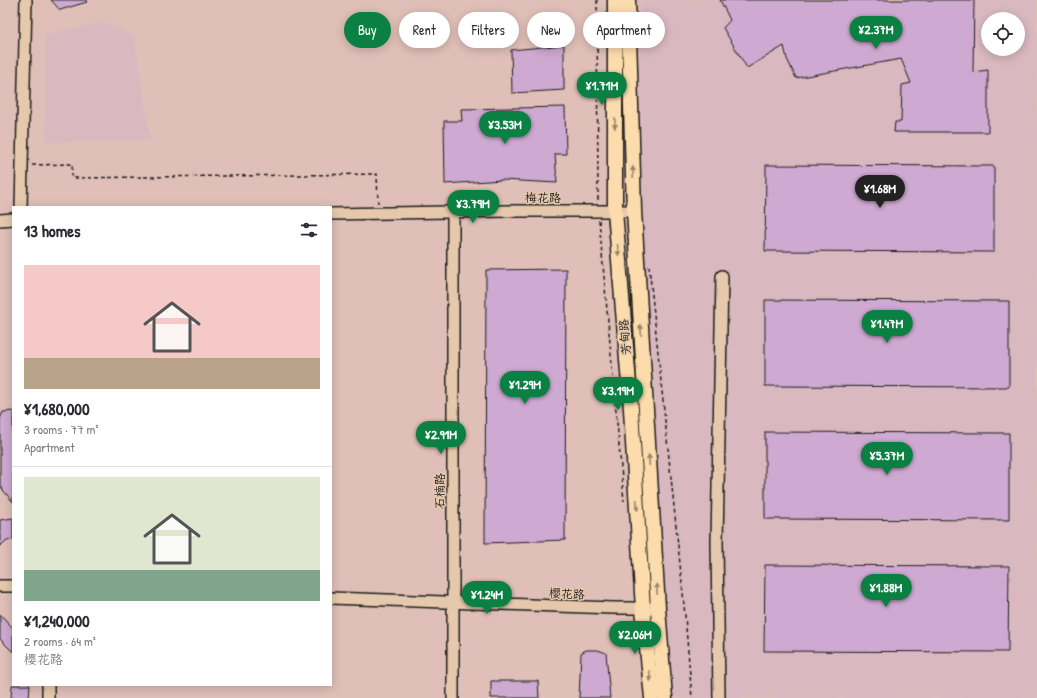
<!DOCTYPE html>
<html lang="en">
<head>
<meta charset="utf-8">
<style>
	:root { --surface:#fff; --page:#f2f2f3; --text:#2b2b33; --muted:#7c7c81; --line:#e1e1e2; --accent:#0b8043 }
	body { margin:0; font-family:"Patrick Hand","LXGW WenKai TC",sans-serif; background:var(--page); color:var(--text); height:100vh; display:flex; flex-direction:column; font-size:15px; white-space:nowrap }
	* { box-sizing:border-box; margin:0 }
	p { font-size:13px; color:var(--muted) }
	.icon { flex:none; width:22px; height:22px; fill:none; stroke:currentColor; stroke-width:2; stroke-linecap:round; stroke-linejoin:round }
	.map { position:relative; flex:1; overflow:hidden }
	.details { position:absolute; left:12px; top:206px; width:320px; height:480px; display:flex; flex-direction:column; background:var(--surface); border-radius:0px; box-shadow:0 2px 10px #0003 }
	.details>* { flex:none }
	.banner { position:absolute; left:344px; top:12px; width:380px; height:36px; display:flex; gap:8px }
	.buttons { position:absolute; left:981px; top:12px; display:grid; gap:8px }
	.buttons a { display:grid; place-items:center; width:44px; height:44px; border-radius:50%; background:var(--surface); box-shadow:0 2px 10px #0003; font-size:20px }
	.price { position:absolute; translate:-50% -34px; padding:0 9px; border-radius:14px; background:var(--accent); color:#fff; font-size:13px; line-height:26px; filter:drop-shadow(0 1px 2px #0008) }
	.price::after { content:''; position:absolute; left:50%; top:24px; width:12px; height:9px; margin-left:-6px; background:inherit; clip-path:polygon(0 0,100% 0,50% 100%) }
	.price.active { background:#222; color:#fff }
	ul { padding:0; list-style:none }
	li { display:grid; align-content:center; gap:8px; height:212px; padding:0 12px }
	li+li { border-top:1px solid var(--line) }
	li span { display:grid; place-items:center; height:124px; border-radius:0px; color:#555 }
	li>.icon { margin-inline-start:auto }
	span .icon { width:72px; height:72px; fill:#fffc; stroke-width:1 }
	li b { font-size:17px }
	h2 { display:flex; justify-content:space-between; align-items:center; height:48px; padding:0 12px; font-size:17px }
	.chip { padding:0 14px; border-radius:18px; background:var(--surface); box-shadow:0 2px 10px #0003; font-size:14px; line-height:36px }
	.chip.active { background:var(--accent); color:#fff }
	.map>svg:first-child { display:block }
	.built { fill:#dab8c0; fill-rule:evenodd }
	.building { fill:#cea9d2; stroke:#1c1c1c }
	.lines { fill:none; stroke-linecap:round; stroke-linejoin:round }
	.minor-casing { stroke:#1c1c1c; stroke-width:14 }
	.major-casing { stroke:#1c1c1c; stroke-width:17 }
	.path { stroke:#1c1c1c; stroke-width:1.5; stroke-dasharray:4 3; stroke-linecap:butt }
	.minor { stroke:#e6c9ad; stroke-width:11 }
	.major { stroke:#fcdcac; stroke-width:14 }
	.oneway { fill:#97866b }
	.labels { text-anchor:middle; stroke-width:3; stroke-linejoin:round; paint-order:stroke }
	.street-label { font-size:12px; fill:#1c1c1c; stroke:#e6c9ad }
</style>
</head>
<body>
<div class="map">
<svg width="1037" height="698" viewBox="0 0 1037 698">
	<rect width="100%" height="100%" fill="#dfbfb8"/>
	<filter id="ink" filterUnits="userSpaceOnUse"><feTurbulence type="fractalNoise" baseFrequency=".025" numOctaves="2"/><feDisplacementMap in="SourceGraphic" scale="8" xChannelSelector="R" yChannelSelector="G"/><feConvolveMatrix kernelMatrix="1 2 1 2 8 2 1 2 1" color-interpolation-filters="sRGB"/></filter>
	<g filter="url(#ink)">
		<!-- built -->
		<g class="built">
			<path d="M640,0H1037V698H669L649,453L638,138ZM988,19H1018V49H988Z"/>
			<path d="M104,22L135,37L150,140L46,142V34Z"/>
		</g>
		<!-- building -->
		<g class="building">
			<path d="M51,0H86L87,2L60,10Z"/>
			<path d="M720,0H974L973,72L988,70V132H894L895,122H901L902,85L911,83L901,59L796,78L787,59L784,46L747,68L723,28L730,20Z"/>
			<path d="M564,45V90L512,93L511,50Z"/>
			<path d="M565,107L566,154H555L557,183L502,180L445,184L444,121H462L461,109Z"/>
			<path d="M766,165L994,166V252L765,251Z"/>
			<path d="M566,269L565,540L485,543L486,270Z"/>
			<path d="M765,300L1009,301V387L765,386Z"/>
			<path d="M13,411V502L3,490L0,483V419L3,412Z"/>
			<path d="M765,432L1009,433V520L765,519Z"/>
			<path d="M13,518V539L7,540L0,546V520Z"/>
			<path d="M765,565L1009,566L1008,652L764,651Z"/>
			<path d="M0,614L13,628V652L0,639Z"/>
			<path d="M586,650H598L606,653L610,698H579L581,653Z"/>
			<path d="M491,681H538L539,698H491Z"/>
			<path d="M12,685H30L29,698H11Z"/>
		</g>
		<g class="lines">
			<defs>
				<g id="minor">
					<path d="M21,207L26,0"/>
					<path d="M453,213V698"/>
					<path d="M331,214L508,211H634"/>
					<path d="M0,220L13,219"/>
					<path d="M0,586H13"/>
					<path d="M331,598L613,608H658"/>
					<path d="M48,698V685"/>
					<path d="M719,698L717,542L722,276"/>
				</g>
				<g id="major">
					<path d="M615,0V211L631,409L643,609L652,698"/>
					<path d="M628,0L634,211L658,608L665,698"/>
				</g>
			</defs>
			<!-- minor casing -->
			<use href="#minor" class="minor-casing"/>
			<!-- major casing -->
			<use href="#major" class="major-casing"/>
			<!-- path -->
			<g class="path">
				<path d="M597,0L598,202"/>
				<path d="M32,165L72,164V178L377,174L378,203"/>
				<path d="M599,220L624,501"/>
				<path d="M649,266L683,593L692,698"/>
			</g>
			<!-- minor -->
			<use href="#minor" class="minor"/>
			<!-- major -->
			<use href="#major" class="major"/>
		</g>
		<!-- one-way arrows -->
		<defs><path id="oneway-solid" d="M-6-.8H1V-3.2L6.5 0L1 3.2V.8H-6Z"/></defs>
		<g class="oneway">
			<use href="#oneway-solid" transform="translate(615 123) rotate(90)"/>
			<use href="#oneway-solid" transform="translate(633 172) rotate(-92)"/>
			<use href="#oneway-solid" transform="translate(618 250) rotate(85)"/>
			<use href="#oneway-solid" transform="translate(641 330) rotate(-93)"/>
			<use href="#oneway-solid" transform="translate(649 460) rotate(-93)"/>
			<use href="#oneway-solid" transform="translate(637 505) rotate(87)"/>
			<use href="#oneway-solid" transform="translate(657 589) rotate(-93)"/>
			<use href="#oneway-solid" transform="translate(650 676) rotate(85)"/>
		</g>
	</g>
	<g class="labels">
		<!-- street labels -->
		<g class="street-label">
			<text x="543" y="202">梅花路</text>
			<text transform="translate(625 337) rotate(-95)" y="4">芳甸路</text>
			<text transform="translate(440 491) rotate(-90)" y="4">石楠路</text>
			<text transform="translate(567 594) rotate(2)" y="4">樱花路</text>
		</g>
	</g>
</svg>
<div class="buttons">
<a><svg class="icon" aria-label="locate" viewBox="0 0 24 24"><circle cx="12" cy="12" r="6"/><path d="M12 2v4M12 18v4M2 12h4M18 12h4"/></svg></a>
</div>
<b class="price" style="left:876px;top:50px">¥2.37M</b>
<b class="price" style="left:602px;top:106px">¥1.71M</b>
<b class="price" style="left:505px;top:145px">¥3.53M</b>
<b class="price active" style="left:880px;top:209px">¥1.68M</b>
<b class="price" style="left:473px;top:224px">¥3.79M</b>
<b class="price" style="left:887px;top:344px">¥1.47M</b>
<b class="price" style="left:525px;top:405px">¥1.29M</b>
<b class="price" style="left:618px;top:411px">¥3.19M</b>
<b class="price" style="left:441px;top:455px">¥2.91M</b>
<b class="price" style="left:887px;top:476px">¥5.37M</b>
<b class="price" style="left:886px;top:608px">¥1.88M</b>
<b class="price" style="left:487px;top:615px">¥1.24M</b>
<b class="price" style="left:635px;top:655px">¥2.06M</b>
<div class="banner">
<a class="chip active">Buy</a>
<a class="chip">Rent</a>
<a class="chip">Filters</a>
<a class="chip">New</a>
<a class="chip">Apartment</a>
</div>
<section class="details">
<h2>13 homes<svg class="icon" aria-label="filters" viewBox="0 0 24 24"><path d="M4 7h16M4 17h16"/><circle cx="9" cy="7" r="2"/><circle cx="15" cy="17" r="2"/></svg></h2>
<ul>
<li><span style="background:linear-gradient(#f6c9c9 75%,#b9a48a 0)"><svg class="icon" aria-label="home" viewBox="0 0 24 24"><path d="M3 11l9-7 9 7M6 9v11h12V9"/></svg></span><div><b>¥1,680,000</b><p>3 rooms · 77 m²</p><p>Apartment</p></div></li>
<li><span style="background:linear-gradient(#dfe7d0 75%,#7fa58c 0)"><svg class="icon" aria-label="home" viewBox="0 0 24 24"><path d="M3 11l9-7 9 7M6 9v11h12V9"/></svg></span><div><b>¥1,240,000</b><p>2 rooms · 64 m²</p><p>樱花路</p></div></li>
</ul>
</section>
</div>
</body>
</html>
